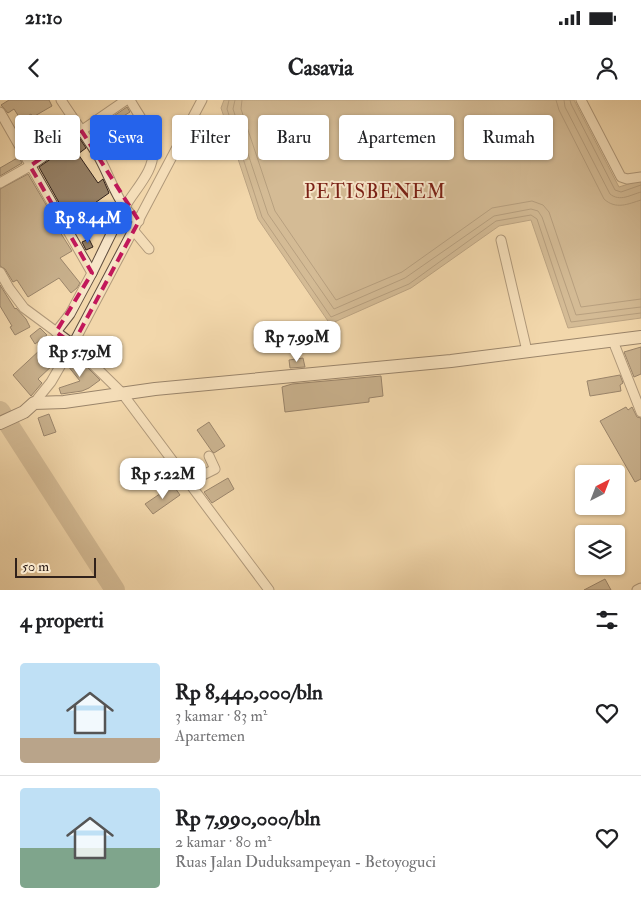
<!DOCTYPE html>
<html lang="id">
<head>
<meta charset="utf-8">
<style>
	:root { --surface:#fff; --page:#f6f6f6; --text:#202124; --muted:#757577; --line:#e0e0e0; --accent:#2563eb }
	body { margin:0; font-family:"IM FELL Double Pica",serif; background:var(--page); color:var(--text); height:100vh; display:flex; flex-direction:column; font-size:19px; white-space:nowrap }
	* { box-sizing:border-box; margin:0 }
	p { font-size:16px; color:var(--muted) }
	.icon { flex:none; width:28px; height:28px; fill:none; stroke:currentColor; stroke-width:2; stroke-linecap:round; stroke-linejoin:round }
	.map { position:relative; height:490px; overflow:hidden }
	.side { display:flex; flex-direction:column; background:var(--surface); flex:1 }
	.side>* { flex:none }
	.banner { position:absolute; left:15px; top:15px; width:611px; height:45px; display:flex; gap:10px }
	.needle { width:32px; rotate:42deg }
	.buttons { position:absolute; left:575px; top:365px; display:grid; gap:10px }
	.buttons a { display:grid; place-items:center; width:50px; height:50px; border-radius:5px; background:var(--surface); box-shadow:0 1px 4px #0004; font-size:25px }
	.scale { position:absolute; left:15px; bottom:12px; width:81px; box-sizing:border-box; padding-left:5px; border:2px solid #30211b; border-top:0; font-size:14px; line-height:18px; white-space:nowrap; color:#30211b; -webkit-text-stroke:4px #f7e5c8; paint-order:stroke }
	.price { position:absolute; translate:-50% -42px; padding:0 11px; border-radius:10px; background:#fff; color:#222; font-size:16px; line-height:32px; filter:drop-shadow(0 1px 2px #0008) }
	.price::after { content:''; position:absolute; left:50%; top:30px; width:15px; height:11px; margin-left:-8px; background:inherit; clip-path:polygon(0 0,100% 0,50% 100%) }
	.price.on { background:var(--accent); color:#fff }
	ul { padding:0; list-style:none }
	li { display:flex; align-items:center; gap:15px; height:125px; padding:0 20px }
	li+li { border-top:1px solid var(--line) }
	li span { display:grid; place-items:center; flex:none; width:140px; height:100px; border-radius:5px; color:#555 }
	li>.icon { margin-inline-start:auto }
	span .icon { width:60px; height:60px; fill:#fffc; stroke-width:1 }
	li b { font-size:21px }
	h2 { display:flex; justify-content:space-between; align-items:center; height:60px; padding:0 20px; font-size:21px }
	.chip { padding:0 18px; border-radius:5px; background:var(--surface); box-shadow:0 1px 4px #0004; font-size:18px; line-height:45px }
	.chip.on { background:var(--accent); color:#fff }
	.status { display:flex; justify-content:space-between; align-items:center; height:35px; padding:0 25px; background:var(--surface); direction:ltr }
	.status svg { height:14px; fill:currentColor }
	header { display:flex; justify-content:space-between; align-items:center; height:65px; padding:0 20px; background:var(--surface); font-size:22px; font-weight:800 }
	.map>svg:first-child { display:block }
	.water { fill:#b0997a; stroke:#7d6954 }
	.lines { fill:none; stroke-linecap:round; stroke-linejoin:round }
	.shore { stroke:#705d4a; stroke-width:1 }
	.river { stroke:#b0997a; stroke-width:20 }
	.building { fill:#958066; stroke:#30211b }
	.street-casing { stroke:#604e3f; stroke-width:11 }
	.secondary-casing { stroke:#30211b; stroke-width:14 }
	.street { stroke:#f7e5c8; stroke-width:9 }
	.secondary { stroke:#f7e5c8; stroke-width:12 }
	.marked { fill:none; stroke:#c2185b; stroke-width:4; stroke-dasharray:10 6; stroke-linejoin:round }
	.labels { text-anchor:middle; stroke-width:4; stroke-linejoin:round; paint-order:stroke }
	.quarter-label { font-size:19px; letter-spacing:1px; fill:#7a1f14; stroke:#f7e5c8 }
</style>
</head>
<body>
<div class="status"><b>21:10</b><svg viewBox="0 0 49 12"><path d="M0 12V9h3v3zM5 12V6h3v6zM10 12V3h3v9zM15 12V0h3v12zM26 1h20v11H26zM47 4h2v5h-2z"/></svg></div>
<header><svg class="icon" aria-label="back" viewBox="0 0 24 24"><path d="M15 5l-7 7 7 7"/></svg>Casavia<svg class="icon" aria-label="person" viewBox="0 0 24 24"><circle cx="12" cy="8" r="4"/><path d="M4 21q1-7 8-7t8 7"/></svg></header>
<div class="map">
<svg width="641" height="490" viewBox="0 0 641 490">
	<rect width="100%" height="100%" fill="#f2d7ab"/>
	<filter id="stains"><feTurbulence type="fractalNoise" baseFrequency=".004" numOctaves="4"/><feColorMatrix values="0 0 0 0 .2 0 0 0 0 .09 0 0 0 0 .02 0 0 0 .5 -.17"/></filter>
	<radialGradient id="worn" r=".72"><stop offset=".6" stop-color="#630" stop-opacity="0"/><stop offset="1" stop-color="#630" stop-opacity=".3"/></radialGradient>
	<!-- water -->
	<path class="water" d="M224,0H574L619,87L641,80V218L568,228L531,120L499,126L411,188L330,224L258,119L221,8Z"/>
	<g class="lines">
		<!-- shore -->
		<g class="shore">
			<path d="M229,0L227,9L262,117L331,217L409,184L496,121L531,115L537,119L571,222L641,213"/>
			<path d="M235,0L233,9L268,114L334,209L405,178L494,116L531,109L538,111L542,117L576,215L641,207"/>
			<path d="M242,0L241,9L275,111L336,200L402,172L492,108L532,101L543,105L549,112L581,207L641,199"/>
			<path d="M556,0L559,10L604,99C616,110 628,104 641,100"/>
			<path d="M564,0L565,7L610,94C620,102 630,95 641,92"/>
			<path d="M570,0L571,4L615,90L621,92L641,85"/>
		</g>
		<!-- river -->
		<path class="river" d="M0,311L115,490"/>
	</g>
	<!-- building -->
	<g class="building">
		<path d="M9,0H49L52,6L33,17L31,14L21,20L14,9L8,13L1,5Z"/>
		<path d="M127,7L130,12L109,25L124,48L107,59L90,32Z"/>
		<path d="M65,17L73,29L33,57L27,46L38,39L35,34Z"/>
		<path d="M135,30L141,38L127,50L121,42Z"/>
		<path d="M80,39L86,48L78,54L98,83L103,79L109,93L92,105L105,123L86,137L71,113L66,115L39,67Z"/>
		<path d="M19,57L22,63L0,76V68Z"/>
		<path d="M28,74L55,120L53,121L72,151L60,158L80,183L77,188L71,193L59,178L28,197L17,180L13,182L5,169L0,166V89Z"/>
		<path d="M89,139L93,147L86,150L82,142Z"/>
		<path d="M0,185L15,209L16,208L26,219L30,227L15,235L10,227L12,226L0,206Z"/>
		<path d="M40,228L47,235L35,244L30,236Z"/>
		<path d="M641,247V274L634,277L624,252Z"/>
		<path d="M41,249L55,263L38,279L42,283L31,296L13,275Z"/>
		<path d="M78,258L100,280L89,288L82,291L61,294L59,288L80,281L68,266Z"/>
		<path d="M303,258L305,267L290,268L289,260Z"/>
		<path d="M620,275L623,283L620,285L621,291L590,296L587,281Z"/>
		<path d="M381,276L383,296L369,298V302L285,312L282,287L292,284Z"/>
		<path d="M626,307L628,310L632,307L637,317L641,318V379L635,382L600,321Z"/>
		<path d="M49,314L56,332L44,336L38,318Z"/>
		<path d="M209,322L225,346L214,353L211,350L197,330Z"/>
		<path d="M228,378L234,389L212,403L204,392Z"/>
		<path d="M173,385L180,395L153,414L145,404Z"/>
		<path d="M605,479L611,490H584Z"/>
	</g>
	<g class="lines">
		<defs>
			<g id="street">
				<path d="M61,0C74,20 88,39 100,59C111,79 119,108 139,121"/>
				<path d="M581,0L621,77L627,79L641,77"/>
				<path d="M0,12L92,173L70,214L56,232"/>
				<path d="M0,83L30,66L126,0"/>
				<path d="M134,131L149,149"/>
				<path d="M501,140L527,251"/>
				<path d="M0,172L9,188L24,208L70,242L122,293L269,490"/>
				<path d="M92,173C103,151 113,129 125,107C135,89 155,71 153,49C152,31 138,15 130,0"/>
				<path d="M613,241L641,312"/>
				<path d="M34,303L51,282L73,244L202,0"/>
				<path d="M189,382L215,369L209,356"/>
				<path d="M637,490L641,488"/>
			</g>
			<path id="secondary" d="M0,323L24,312L34,303L64,302L155,289L451,261L641,237"/>
		</defs>
		<!-- street casing -->
		<use href="#street" class="street-casing"/>
		<!-- secondary casing -->
		<use href="#secondary" class="secondary-casing"/>
		<!-- street -->
		<use href="#street" class="street"/>
		<!-- secondary -->
		<use href="#secondary" class="secondary"/>
	</g>
	<!-- marked area -->
	<path d="M0 0H641V490H0ZM81,30L139,121L73,244L56,232L92,173L30,66Z" fill="#f2d7ab" fill-opacity=".55" fill-rule="evenodd"/>
	<path class="marked" d="M81,30L139,121L73,244L56,232L92,173L30,66Z"/>
	<g class="labels">
		<!-- quarter labels -->
		<g class="quarter-label">
			<text x="375" y="98">PETISBENEM</text>
		</g>
	</g>
	<rect width="100%" height="100%" filter="url(#stains)"/>
	<rect width="100%" height="100%" fill="url(#worn)"/>
</svg>
<div class="buttons">
<a><svg class="needle" viewBox="-14 -14 28 28"><path d="M0-13l5 13h-10z" fill="#e53935"/><path d="M0 13l5-13h-10z" fill="#757577"/></svg></a>
<a><svg class="icon" aria-label="layers" viewBox="0 0 24 24"><path d="M12 4l9 5-9 5-9-5zM3 14l9 5 9-5"/></svg></a>
</div>
<div class="scale">50 m</div>
<b class="price on" style="left:88px;top:144px">Rp 8.44M</b>
<b class="price" style="left:297px;top:263px">Rp 7.99M</b>
<b class="price" style="left:80px;top:278px">Rp 5.79M</b>
<b class="price" style="left:163px;top:400px">Rp 5.22M</b>
<div class="banner">
<a class="chip">Beli</a>
<a class="chip on">Sewa</a>
<a class="chip">Filter</a>
<a class="chip">Baru</a>
<a class="chip">Apartemen</a>
<a class="chip">Rumah</a>
</div>
</div>
<section class="side">
<h2>4 properti<svg class="icon" aria-label="filters" viewBox="0 0 24 24"><path d="M4 7h16M4 17h16"/><circle cx="9" cy="7" r="2"/><circle cx="15" cy="17" r="2"/></svg></h2>
<ul>
<li><span style="background:linear-gradient(#bfe0f5 75%,#b9a48a 0)"><svg class="icon" aria-label="home" viewBox="0 0 24 24"><path d="M3 11l9-7 9 7M6 9v11h12V9"/></svg></span><div><b>Rp 8,440,000/bln</b><p>3 kamar · 83 m²</p><p>Apartemen</p></div><svg class="icon" aria-label="heart" viewBox="0 0 24 24"><path d="M12 20l-8-8c-3-5 5-10 8-4 3-6 11-1 8 4z"/></svg></li>
<li><span style="background:linear-gradient(#bfe0f5 60%,#7fa58c 0)"><svg class="icon" aria-label="home" viewBox="0 0 24 24"><path d="M3 11l9-7 9 7M6 9v11h12V9"/></svg></span><div><b>Rp 7,990,000/bln</b><p>2 kamar · 80 m²</p><p>Ruas Jalan Duduksampeyan - Betoyoguci</p></div><svg class="icon" aria-label="heart" viewBox="0 0 24 24"><path d="M12 20l-8-8c-3-5 5-10 8-4 3-6 11-1 8 4z"/></svg></li>
</ul>
</section>
</body>
</html>
